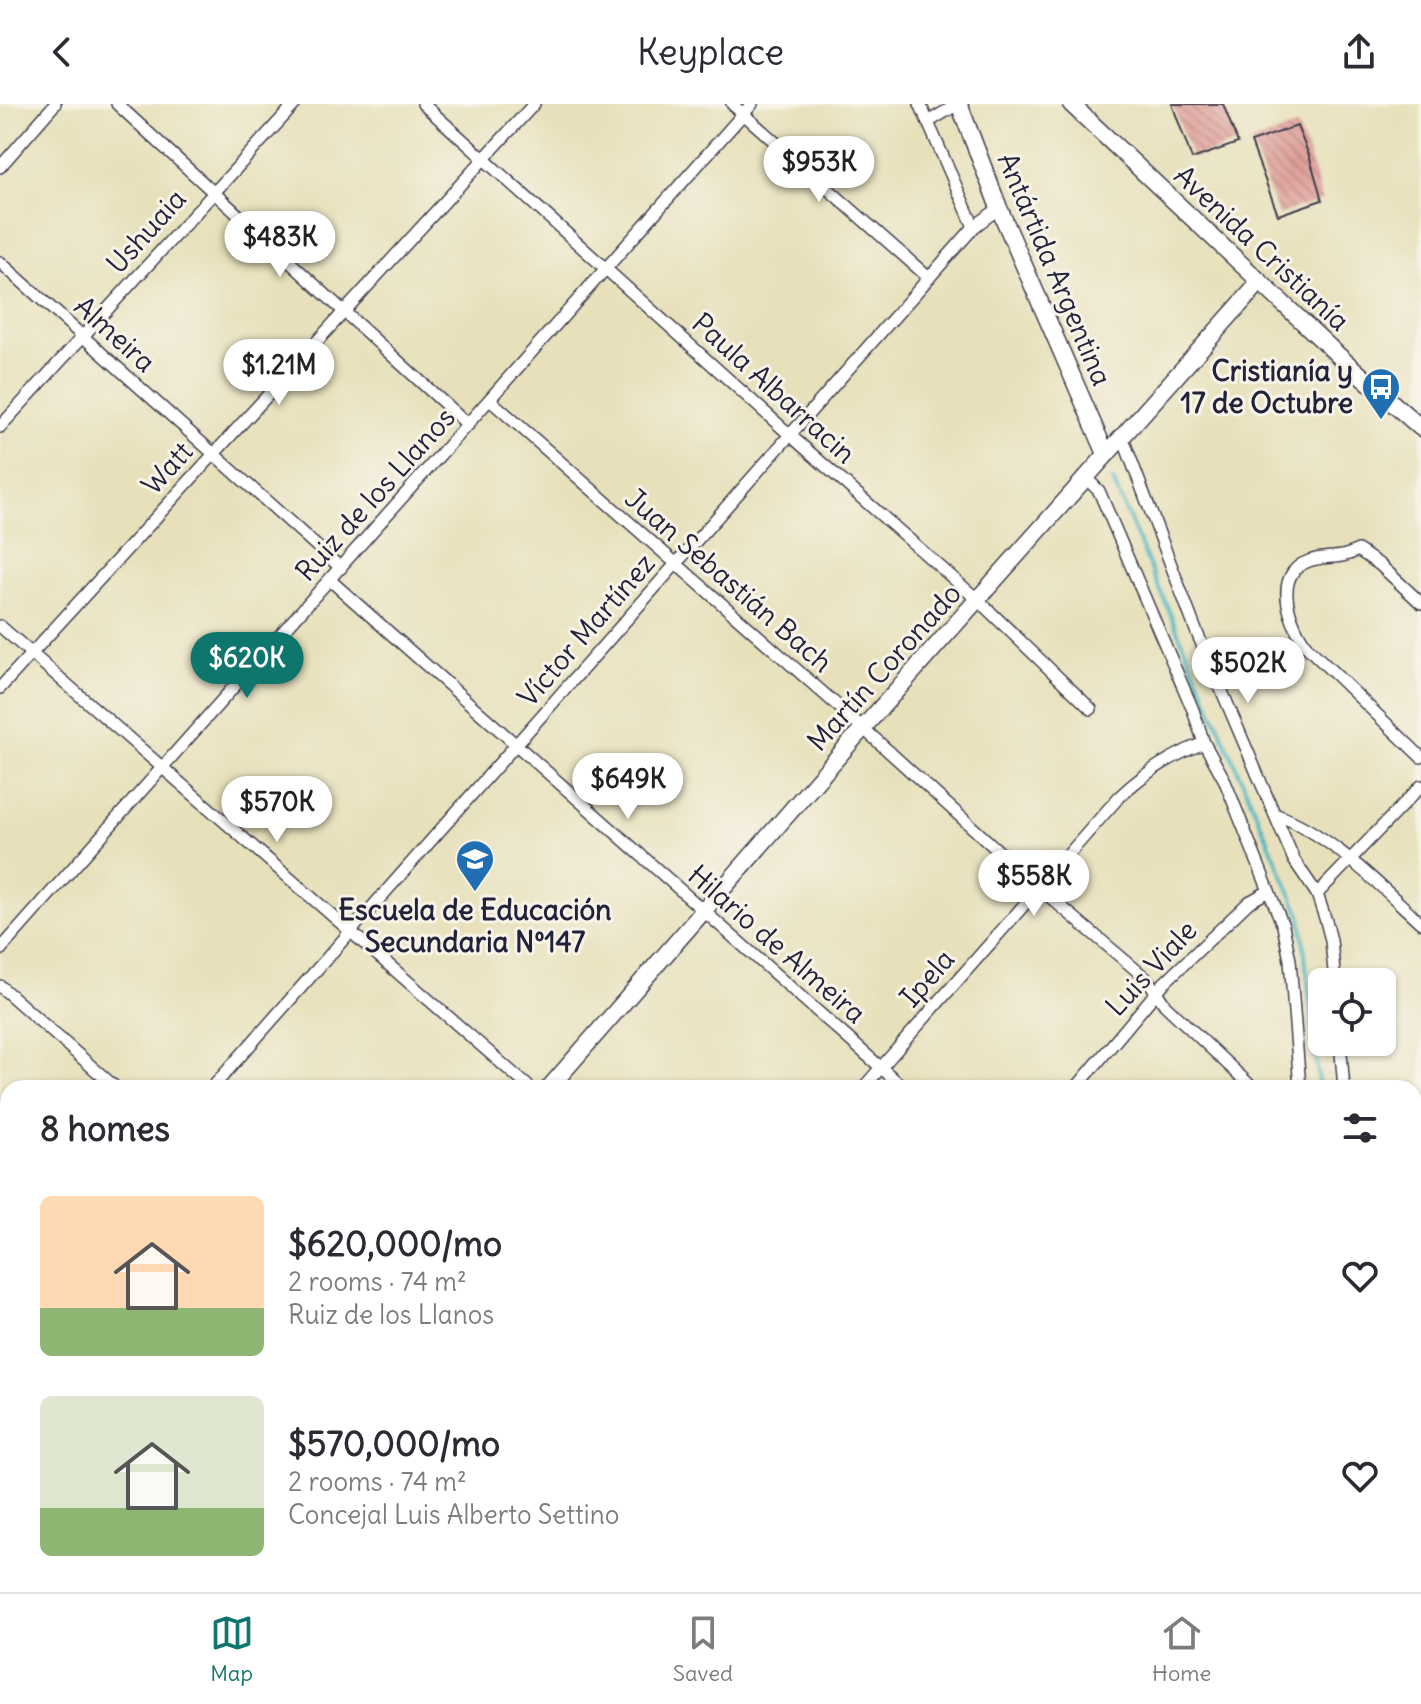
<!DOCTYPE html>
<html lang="en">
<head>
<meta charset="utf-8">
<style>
	:root { --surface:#fff; --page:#f7f7f7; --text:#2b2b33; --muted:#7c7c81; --line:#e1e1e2; --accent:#0f766e }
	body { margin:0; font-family:Delius,sans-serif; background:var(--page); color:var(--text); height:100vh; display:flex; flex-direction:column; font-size:30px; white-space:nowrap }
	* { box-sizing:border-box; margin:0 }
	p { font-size:26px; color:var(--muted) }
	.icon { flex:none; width:44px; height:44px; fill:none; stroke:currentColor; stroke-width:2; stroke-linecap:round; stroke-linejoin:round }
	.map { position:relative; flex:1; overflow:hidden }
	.sheet { position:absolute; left:0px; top:976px; width:1422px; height:512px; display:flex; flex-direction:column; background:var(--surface); border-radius:24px 24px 0 0; box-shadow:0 2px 6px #0004 }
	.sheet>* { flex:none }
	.tools { position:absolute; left:1308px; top:864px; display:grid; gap:16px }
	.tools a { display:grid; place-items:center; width:88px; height:88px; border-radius:12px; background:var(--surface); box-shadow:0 2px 6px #0004; font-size:40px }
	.price { position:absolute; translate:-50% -68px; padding:0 18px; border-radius:28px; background:#fff; color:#222; font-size:26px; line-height:52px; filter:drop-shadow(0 2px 4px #0008) }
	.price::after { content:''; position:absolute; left:50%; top:48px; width:24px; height:18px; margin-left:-12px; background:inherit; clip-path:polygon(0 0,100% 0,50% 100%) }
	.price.on { background:var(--accent); color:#fff }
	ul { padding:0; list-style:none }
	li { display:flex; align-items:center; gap:24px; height:200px; padding:0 40px }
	li span { display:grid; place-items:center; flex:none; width:224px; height:160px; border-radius:12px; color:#555 }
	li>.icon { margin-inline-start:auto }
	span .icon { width:96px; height:96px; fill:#fffc; stroke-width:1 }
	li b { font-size:34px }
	h2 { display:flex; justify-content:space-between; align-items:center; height:96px; padding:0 40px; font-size:34px }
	header { display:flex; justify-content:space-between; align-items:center; height:104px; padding:0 40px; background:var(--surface); font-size:36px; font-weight:600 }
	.menu { display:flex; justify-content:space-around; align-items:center; height:112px; border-top:2px solid var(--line); background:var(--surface); font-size:22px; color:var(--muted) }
	.menu a { display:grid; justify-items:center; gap:4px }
	.menu .on { color:var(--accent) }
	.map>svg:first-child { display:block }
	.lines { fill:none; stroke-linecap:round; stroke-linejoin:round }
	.stream { stroke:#45b4be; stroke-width:4 }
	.building { fill:url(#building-back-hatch) }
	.street-casing { stroke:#403e4e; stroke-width:14 }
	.secondary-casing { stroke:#403e4e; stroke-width:19 }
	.street { stroke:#fff; stroke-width:11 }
	.secondary { stroke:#fff; stroke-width:16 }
	.labels { text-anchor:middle; stroke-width:6; stroke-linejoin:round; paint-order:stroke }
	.street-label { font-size:28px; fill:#22223b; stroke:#f7f3e8 }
	.poi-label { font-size:28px; font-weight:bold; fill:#22223b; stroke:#f7f3e8; text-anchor:end }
</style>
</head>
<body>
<header><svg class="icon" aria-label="back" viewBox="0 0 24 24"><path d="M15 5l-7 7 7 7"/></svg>Keyplace<svg class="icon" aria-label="share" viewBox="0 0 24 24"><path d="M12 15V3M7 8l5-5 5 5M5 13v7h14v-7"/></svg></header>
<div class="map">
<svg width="1421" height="1488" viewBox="0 0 1421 1488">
	<defs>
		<pattern id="building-back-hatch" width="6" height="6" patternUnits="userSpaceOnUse" patternTransform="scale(2)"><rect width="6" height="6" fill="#db938d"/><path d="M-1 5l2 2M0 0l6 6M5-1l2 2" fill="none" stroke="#b17874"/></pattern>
	</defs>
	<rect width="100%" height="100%" fill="#f7f3e8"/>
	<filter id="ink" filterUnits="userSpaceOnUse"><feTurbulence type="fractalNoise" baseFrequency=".0125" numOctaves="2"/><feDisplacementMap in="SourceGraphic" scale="16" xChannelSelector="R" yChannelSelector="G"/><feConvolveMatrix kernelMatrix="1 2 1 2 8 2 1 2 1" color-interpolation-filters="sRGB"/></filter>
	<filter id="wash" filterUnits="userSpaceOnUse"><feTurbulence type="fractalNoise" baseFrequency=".006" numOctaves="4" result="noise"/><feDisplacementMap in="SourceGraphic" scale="32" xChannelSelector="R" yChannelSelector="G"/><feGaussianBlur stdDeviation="1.8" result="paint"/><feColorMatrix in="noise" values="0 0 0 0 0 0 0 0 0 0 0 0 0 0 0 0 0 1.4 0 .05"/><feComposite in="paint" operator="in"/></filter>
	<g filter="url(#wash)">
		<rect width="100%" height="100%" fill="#e7e0ba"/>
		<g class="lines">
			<!-- stream -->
			<g class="stream">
				<path d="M1113,377L1301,813L1319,984"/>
				<path d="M1400,1480L1402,1488"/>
			</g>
		</g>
		<g id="blocks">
			<!-- building -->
			<g class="building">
				<path d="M1172,0H1223L1238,39L1192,55Z"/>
				<path d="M1297,22L1309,51L1322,96L1278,111L1251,38Z"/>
			</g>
		</g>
	</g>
	<g filter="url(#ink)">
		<use href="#blocks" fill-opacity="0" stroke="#403e4e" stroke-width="2"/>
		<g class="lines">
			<defs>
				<g id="street">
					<path d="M117,0L468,321"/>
					<path d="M423,0L790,331L979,497L1091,605"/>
					<path d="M732,0L929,174"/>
					<path d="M920,0L974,123"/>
					<path d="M928,18L958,0"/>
					<path d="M0,63L55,0"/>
					<path d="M0,158L341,464"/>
					<path d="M490,296L863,624L1038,783L1148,876L1165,901L1253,984"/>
					<path d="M0,323L295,0"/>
					<path d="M1122,332L1195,524L1294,756L1317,790L1326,817L1331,836L1335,878"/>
					<path d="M1086,374L1099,387L1193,606L1204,639L1224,675L1283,822L1290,856L1300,984"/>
					<path d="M330,476L904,984"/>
					<path d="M1421,499L1380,461L1358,446C1341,456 1326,451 1309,457C1270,470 1291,523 1308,544L1421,653"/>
					<path d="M0,522L530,984"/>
					<path d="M0,584L534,0"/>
					<path d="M1277,711C1329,729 1380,782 1421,819"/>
					<path d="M1317,790L1421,682"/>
					<path d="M0,846L752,0"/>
					<path d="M0,882L116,984"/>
					<path d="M1340,938L1344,984"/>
					<path d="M212,984L974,123L999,104"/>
					<path d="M863,984L1119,693C1143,670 1173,651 1204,639"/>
					<path d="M1076,984L1164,879L1249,798L1269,787"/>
					<path d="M1414,1037L1421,1029"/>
					<path d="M1414,1151L1421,1157"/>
					<path d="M0,1229L8,1220"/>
					<path d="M0,1286L8,1278"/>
					<path d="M1414,1326L1421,1319"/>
					<path d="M1414,1433L1421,1461"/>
					<path d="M678,1480L687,1488"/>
					<path d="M1087,1480L1096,1488"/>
					<path d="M1377,1480L1379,1488"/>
					<path d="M197,1488L204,1480"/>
					<path d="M416,1488L423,1480"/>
					<path d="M634,1488L641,1480"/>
					<path d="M851,1488L858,1480"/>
					<path d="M1032,1488L1039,1480"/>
					<path d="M1291,1488L1298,1480"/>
				</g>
				<g id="secondary">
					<path d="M959,0L999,104L1106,350"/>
					<path d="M1071,0L1340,253L1421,324"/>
					<path d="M549,984L863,624L1260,178"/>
					<path d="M0,1249L8,1256"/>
					<path d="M256,1480L265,1488"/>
					<path d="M42,1488L55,1480"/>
				</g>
			</defs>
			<!-- street casing -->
			<use href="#street" class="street-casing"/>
			<!-- secondary casing -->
			<use href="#secondary" class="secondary-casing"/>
			<!-- street -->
			<use href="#street" class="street"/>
			<!-- secondary -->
			<use href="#secondary" class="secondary"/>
		</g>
	</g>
	<!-- icons -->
	<defs>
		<symbol id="bus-pin" viewBox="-11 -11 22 30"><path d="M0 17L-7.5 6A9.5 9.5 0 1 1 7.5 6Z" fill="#1f6fb2" stroke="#f7f3e8"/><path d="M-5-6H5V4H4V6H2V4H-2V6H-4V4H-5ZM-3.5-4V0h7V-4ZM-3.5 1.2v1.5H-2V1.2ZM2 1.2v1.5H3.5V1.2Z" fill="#fff"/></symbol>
		<symbol id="school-pin" viewBox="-11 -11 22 30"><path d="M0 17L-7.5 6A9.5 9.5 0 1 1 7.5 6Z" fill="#1f6fb2" stroke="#f7f3e8"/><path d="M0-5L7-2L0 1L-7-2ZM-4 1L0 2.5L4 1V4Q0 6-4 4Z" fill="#fff"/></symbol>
	</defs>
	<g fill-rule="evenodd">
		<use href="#bus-pin" x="1359" y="261" width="44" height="60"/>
		<use href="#school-pin" x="453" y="733" width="44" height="60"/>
	</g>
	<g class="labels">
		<!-- street labels -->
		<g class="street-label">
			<text transform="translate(146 127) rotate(-48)" y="10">Ushuaia</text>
			<text transform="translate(1262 144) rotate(43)" y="10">Avenida Cristianía</text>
			<text transform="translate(1055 165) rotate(67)" y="10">Antártida Argentina</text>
			<text transform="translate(115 230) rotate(42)" y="10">Almeira</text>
			<text transform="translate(774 284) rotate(42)" y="10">Paula Albarracin</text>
			<text transform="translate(167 364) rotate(-48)" y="10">Watt</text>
			<text transform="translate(375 390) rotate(-48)" y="10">Ruiz de los Llanos</text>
			<text transform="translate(729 476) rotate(41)" y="10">Juan Sebastián Bach</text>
			<text transform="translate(586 526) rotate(-49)" y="10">Víctor Martínez</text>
			<text transform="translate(884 563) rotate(-48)" y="10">Martín Coronado</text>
			<text transform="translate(777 840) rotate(41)" y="10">Hilario de Almeira</text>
			<text transform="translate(1151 864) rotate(-47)" y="10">Luis Viale</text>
			<text transform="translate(927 874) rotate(-49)" y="10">Ipela</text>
		</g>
		<!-- poi labels -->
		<g class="poi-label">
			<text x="1353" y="277">Cristianía y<tspan x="1353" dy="32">17 de Octubre</tspan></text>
			<text x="475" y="816" text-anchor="middle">Escuela de Educación<tspan x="475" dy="32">Secundaria Nº147</tspan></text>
		</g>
	</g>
</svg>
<div class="tools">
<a><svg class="icon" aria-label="locate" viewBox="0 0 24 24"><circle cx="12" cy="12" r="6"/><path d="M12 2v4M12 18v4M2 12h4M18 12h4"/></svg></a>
</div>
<b class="price" style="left:819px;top:100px">$953K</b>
<b class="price" style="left:280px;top:175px">$483K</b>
<b class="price" style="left:279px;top:303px">$1.21M</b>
<b class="price on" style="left:247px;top:596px">$620K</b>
<b class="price" style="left:1248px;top:601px">$502K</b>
<b class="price" style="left:628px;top:717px">$649K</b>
<b class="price" style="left:277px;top:740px">$570K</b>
<b class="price" style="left:1034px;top:814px">$558K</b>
<section class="sheet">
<h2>8 homes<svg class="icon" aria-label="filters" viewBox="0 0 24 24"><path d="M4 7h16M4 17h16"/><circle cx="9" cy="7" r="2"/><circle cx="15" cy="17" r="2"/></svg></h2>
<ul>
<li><span style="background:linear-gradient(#ffd9b3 70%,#8fb573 0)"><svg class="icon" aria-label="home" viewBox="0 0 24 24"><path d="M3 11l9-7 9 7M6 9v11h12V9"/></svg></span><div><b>$620,000/mo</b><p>2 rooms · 74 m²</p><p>Ruiz de los Llanos</p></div><svg class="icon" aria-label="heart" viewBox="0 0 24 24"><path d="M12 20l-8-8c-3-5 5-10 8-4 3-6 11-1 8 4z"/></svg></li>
<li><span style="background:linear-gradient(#dfe7d0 70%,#8fb573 0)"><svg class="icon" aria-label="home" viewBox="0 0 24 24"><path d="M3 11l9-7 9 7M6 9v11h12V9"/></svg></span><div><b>$570,000/mo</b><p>2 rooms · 74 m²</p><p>Concejal Luis Alberto Settino</p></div><svg class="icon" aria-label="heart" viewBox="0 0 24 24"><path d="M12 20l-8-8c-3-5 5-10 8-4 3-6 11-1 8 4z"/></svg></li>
</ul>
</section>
</div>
<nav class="menu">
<a class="on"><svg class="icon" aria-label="map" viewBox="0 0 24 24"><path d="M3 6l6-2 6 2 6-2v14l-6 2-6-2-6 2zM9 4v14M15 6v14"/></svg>Map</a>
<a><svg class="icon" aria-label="saved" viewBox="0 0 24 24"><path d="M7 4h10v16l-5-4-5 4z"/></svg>Saved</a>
<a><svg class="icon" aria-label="home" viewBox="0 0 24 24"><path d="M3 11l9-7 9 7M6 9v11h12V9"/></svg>Home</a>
</nav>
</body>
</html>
